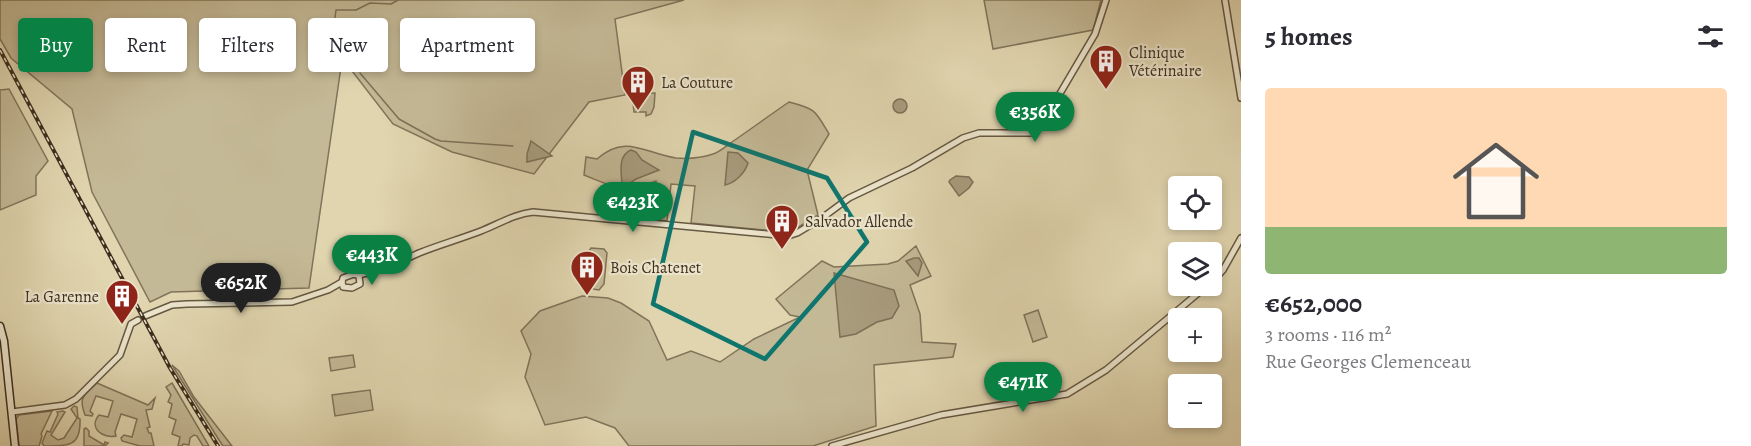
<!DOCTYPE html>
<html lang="en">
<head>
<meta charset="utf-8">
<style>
	:root { --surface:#fff; --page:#f2f2f3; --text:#2b2b33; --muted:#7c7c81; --line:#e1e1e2; --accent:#0b8043 }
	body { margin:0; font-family:Alegreya,serif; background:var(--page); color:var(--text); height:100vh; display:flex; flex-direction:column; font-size:22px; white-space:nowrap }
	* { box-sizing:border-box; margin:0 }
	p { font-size:20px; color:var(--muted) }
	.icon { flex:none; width:33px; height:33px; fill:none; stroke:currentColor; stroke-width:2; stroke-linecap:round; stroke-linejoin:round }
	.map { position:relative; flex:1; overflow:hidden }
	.side { display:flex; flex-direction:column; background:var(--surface); width:510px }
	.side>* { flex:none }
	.top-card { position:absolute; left:18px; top:18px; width:570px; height:54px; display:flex; gap:12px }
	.tools { position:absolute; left:1168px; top:176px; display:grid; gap:12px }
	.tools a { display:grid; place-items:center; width:54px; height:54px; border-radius:6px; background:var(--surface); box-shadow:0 3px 9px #0003; font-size:30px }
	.price { position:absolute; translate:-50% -51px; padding:0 14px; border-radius:21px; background:var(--accent); color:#fff; font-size:20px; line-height:39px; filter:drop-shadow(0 2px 3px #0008) }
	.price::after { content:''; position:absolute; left:50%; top:36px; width:18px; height:14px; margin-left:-9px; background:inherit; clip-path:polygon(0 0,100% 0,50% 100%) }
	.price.current { background:#222; color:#fff }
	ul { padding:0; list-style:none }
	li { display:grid; align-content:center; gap:12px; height:318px; padding:0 24px }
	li+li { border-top:2px solid var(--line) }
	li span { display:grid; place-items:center; height:186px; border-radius:6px; color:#555 }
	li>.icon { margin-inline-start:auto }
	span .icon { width:108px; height:108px; fill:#fffc; stroke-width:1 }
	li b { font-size:26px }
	h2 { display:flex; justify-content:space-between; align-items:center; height:72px; padding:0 24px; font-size:26px }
	.tag { padding:0 21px; border-radius:6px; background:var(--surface); box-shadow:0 3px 9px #0003; font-size:21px; line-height:54px }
	.tag.current { background:var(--accent); color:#fff }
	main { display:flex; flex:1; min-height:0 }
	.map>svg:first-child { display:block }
	.green { fill:#c4b996; stroke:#80745a; stroke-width:1.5 }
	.water { fill:#a89c7d; stroke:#7d7057; stroke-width:1.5 }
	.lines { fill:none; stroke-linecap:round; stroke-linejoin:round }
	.stream { stroke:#7d7057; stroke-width:1.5 }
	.tertiary-casing { stroke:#655842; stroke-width:8 }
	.secondary-casing { stroke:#3c2e1d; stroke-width:9 }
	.tertiary { stroke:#ebe4cb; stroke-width:5 }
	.secondary { stroke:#ebe4cb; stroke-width:6 }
	.rail-casing { stroke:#3c2e1d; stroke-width:4 }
	.rail { stroke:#ebe4cb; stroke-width:1.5; stroke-dasharray:4.5; stroke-linecap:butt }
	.marked { fill:none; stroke:#0f766e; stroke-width:4.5; stroke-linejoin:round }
	.labels { text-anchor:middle; stroke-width:4.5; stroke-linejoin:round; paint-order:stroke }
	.poi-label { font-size:16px; fill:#3c2e1d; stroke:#ebe4cb; text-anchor:start }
</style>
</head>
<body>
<main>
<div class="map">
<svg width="1241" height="446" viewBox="0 0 1241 446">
	<rect width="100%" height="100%" fill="#e0d5af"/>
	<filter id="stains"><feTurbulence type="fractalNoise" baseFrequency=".00333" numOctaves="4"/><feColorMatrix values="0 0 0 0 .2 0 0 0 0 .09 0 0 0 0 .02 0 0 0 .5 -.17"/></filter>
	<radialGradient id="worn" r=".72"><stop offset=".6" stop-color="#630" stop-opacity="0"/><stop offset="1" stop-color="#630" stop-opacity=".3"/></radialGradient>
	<!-- green -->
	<g class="green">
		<path d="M0,0H684L615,19L625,95L589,102L534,174L452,152L393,124L349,67H341L309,288L171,292L150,302L92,192L72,109L11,58L0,39Z"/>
		<path d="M984,0H1101L1093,30L993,49Z"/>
		<path d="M9,89L48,161L36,176V195L0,210V90Z"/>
		<path d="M655,93L654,107L651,114L646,116V112H634L632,94Z"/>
		<path d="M789,102C816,109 815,110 829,134L807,170L818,215L797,228L784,232L691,223L695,186L671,184L667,221L653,219L656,181C622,194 617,188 584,175L586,157L597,159C626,133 646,154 676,158C688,159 701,158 713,154C720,152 726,146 732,142C751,129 770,115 789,102Z"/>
		<path d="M916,246L931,276L910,285L920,314L922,342L956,344L953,357L874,365L876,426L813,446H629L615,428L586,417L545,425L525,377L531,354L521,331L540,311L582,296L608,298L621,303L649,321L667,360L691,351L720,362L754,339L800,317L790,315L776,299L822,261L834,267L888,264L898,261Z"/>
		<path d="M591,248L604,249L607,253L604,284L599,290L587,288L585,286L589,251Z"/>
		<path d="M1038,310L1047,337L1033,342L1024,315Z"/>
		<path d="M353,355L355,367L331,371L329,358Z"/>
		<path d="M172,365L179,371L194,397L232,446H223L219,440Z"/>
		<path d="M97,383L148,405L155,398L152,409L146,410L150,427L147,428L149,433H151L154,446H140L122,441L121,438L124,435L132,437L137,419L121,414L115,432L116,436C103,439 88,428 99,415L108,417L113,401L96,396L90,411L93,414L92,416L85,415C78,396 84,396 97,383Z"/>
		<path d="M172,383L209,446H203L197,436L194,435L190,438L189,445L183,444L182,446H178L180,437L172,434L176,420L169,417L172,404L168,402L171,395L166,387Z"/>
		<path d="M370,390L373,410L335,416L332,395Z"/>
		<path d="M74,406L77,407L78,418L80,419C81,446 70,446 44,446L42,443L47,431L50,432L58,414L57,412L63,411L65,412L51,435L58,440L64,438L77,418L71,409Z"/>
		<path d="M52,411L41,434L42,436L39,446H19L16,419L19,415Z"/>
		<path d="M86,428L89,431V436L104,445L105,442L108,443L105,446H84V429Z"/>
	</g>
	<!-- water -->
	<g class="water">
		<path d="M363,28L367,41L363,57L353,56L346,47L345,38L352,31Z"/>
		<circle cx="900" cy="106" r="7"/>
		<path d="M531,141L552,156L527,162V154Z"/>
		<path d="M631,150L636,152L642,160L659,170L636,179L626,186L622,183C621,172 618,155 631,150Z"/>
		<path d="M728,152L738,153L748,163C745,173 735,183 725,185Z"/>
		<path d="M956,176L969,177L973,182L969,188L959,196L949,182L950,180Z"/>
		<path d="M914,258H919L922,263L918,276L906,261Z"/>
		<path d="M834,273L894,290L899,306L892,318L877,322L856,334L840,337Z"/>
	</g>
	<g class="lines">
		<!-- stream -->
		<g class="stream">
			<path d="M326,41H328"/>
			<path d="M332,41L336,10H356L370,3L391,4L398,0"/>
			<path d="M360,73L399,119L435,139L441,141L513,146"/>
		</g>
		<defs>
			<g id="tertiary">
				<path d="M1225,0L1241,98"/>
				<path d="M354,274L359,276L360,284L352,288L343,287L342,282L343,278Z"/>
				<path d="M358,275C380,271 399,262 419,253C439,245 460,239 481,231C499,224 514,214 533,212L788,236L797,233L822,218L849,198L912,168L963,138L979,133H1030L1042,124L1095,34L1106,0"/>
				<path d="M1212,282L1223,270L1241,238"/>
				<path d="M145,316L172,305L187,304L292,302L328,290L342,282"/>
				<path d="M12,412L65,405L76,399L120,355L131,324L138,320"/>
				<path d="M832,446L941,415L1067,394L1106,370L1208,285"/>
			</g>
			<path id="secondary" d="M0,326L4,341L15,446"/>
		</defs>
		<!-- tertiary casing -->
		<use href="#tertiary" class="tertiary-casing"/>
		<!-- secondary casing -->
		<use href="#secondary" class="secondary-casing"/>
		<!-- tertiary -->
		<use href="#tertiary" class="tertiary"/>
		<!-- secondary -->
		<use href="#secondary" class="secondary"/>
		<defs>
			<path id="rail" d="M0,50L170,368L218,446"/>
		</defs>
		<!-- rail casing -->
		<use href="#rail" class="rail-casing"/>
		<!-- rail -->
		<use href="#rail" class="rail"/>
	</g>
	<!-- marked area -->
	<path class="marked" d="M693,132L827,178L867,242L765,359L653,304Z"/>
	<!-- icons -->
	<defs>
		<symbol id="building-pin" viewBox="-11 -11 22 30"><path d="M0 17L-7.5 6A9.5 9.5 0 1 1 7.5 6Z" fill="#8f2418" stroke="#ebe4cb"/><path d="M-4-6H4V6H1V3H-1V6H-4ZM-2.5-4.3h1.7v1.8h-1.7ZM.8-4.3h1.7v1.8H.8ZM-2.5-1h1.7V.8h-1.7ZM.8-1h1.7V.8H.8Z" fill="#fff"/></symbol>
	</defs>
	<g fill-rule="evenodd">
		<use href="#building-pin" x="1087" y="42" width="38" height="52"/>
		<use href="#building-pin" x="619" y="63" width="38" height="52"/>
		<use href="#building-pin" x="763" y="202" width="38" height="52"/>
		<use href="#building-pin" x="568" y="248" width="38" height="52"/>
		<use href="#building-pin" x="103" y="277" width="38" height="52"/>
	</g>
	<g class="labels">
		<!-- poi labels -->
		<g class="poi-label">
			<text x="1129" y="58">Clinique<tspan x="1129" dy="18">Vétérinaire</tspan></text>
			<text x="661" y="88">La Couture</text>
			<text x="805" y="227">Salvador Allende</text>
			<text x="610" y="273">Bois Chatenet</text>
			<text x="99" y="302" text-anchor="end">La Garenne</text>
		</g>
	</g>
	<rect width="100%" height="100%" filter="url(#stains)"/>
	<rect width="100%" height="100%" fill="url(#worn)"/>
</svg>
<div class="tools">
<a><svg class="icon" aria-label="locate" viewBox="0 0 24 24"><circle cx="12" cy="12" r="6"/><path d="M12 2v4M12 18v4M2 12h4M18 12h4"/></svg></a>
<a><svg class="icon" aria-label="layers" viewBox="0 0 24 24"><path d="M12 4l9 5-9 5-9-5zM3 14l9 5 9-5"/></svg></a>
<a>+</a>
<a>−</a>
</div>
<b class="price" style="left:1035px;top:143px">€356K</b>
<b class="price" style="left:633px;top:233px">€423K</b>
<b class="price" style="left:372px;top:286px">€443K</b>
<b class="price current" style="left:241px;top:314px">€652K</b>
<b class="price" style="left:1023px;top:413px">€471K</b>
<div class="top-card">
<a class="tag current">Buy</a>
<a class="tag">Rent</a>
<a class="tag">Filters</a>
<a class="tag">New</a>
<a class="tag">Apartment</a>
</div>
</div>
<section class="side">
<h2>5 homes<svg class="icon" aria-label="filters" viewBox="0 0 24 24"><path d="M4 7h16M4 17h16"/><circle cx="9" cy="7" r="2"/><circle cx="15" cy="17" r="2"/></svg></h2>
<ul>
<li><span style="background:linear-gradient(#ffd9b3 75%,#8fb573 0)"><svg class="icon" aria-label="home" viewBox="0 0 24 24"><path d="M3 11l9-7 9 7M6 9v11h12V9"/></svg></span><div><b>€652,000</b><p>3 rooms · 116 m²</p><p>Rue Georges Clemenceau</p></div></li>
</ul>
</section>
</main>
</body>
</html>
